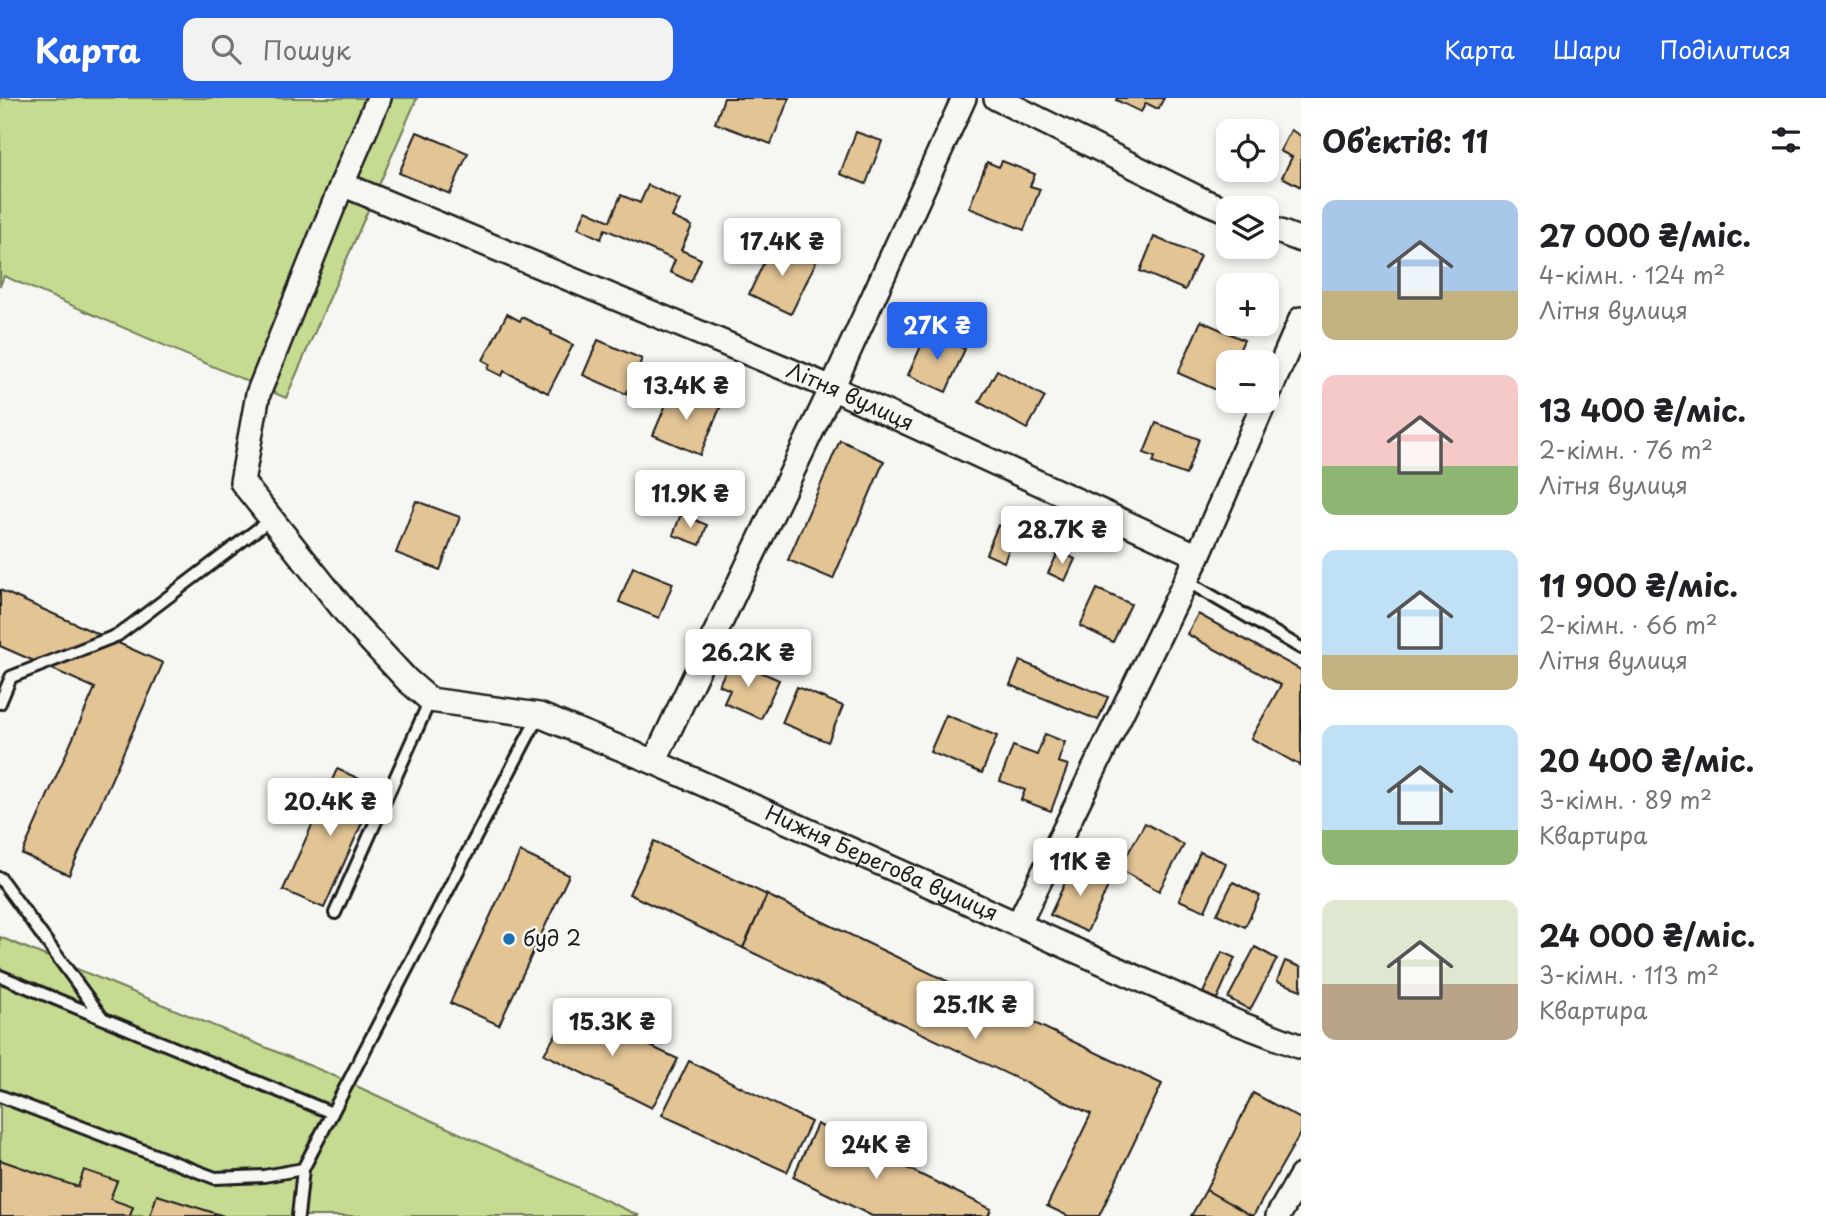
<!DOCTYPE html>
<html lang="uk">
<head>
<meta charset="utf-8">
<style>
	:root { --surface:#fff; --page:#f2f2f2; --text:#202124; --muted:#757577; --accent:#2563eb }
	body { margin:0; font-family:"Playpen Sans",sans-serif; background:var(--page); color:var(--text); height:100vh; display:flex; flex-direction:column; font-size:26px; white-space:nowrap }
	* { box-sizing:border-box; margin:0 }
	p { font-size:23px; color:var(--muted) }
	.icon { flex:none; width:38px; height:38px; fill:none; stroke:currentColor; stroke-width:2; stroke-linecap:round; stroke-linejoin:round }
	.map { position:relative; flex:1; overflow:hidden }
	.panel { display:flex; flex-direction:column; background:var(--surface); width:525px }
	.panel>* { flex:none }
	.fabs { position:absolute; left:1216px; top:21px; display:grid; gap:14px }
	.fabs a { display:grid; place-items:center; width:63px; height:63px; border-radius:14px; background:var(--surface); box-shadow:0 4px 10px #0003; font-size:35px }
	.price { position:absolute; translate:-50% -60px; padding:0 16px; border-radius:7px; background:#fff; color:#222; font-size:23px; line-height:46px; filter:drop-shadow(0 2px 4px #0008) }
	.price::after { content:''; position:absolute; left:50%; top:42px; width:21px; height:16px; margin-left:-10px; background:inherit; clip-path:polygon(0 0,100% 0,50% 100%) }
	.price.current { background:var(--accent); color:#fff }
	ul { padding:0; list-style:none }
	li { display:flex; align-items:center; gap:21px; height:175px; padding:0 21px }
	li span { display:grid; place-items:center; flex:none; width:196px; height:140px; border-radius:14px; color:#555 }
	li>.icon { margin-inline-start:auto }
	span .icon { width:84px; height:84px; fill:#fffc; stroke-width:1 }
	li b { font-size:30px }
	h2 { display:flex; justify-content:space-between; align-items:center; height:84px; padding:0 21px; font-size:30px }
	header { display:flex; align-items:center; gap:42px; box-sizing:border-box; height:98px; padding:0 35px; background:var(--accent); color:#fff }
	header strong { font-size:33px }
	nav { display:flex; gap:38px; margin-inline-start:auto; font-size:24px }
	.search { width:490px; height:63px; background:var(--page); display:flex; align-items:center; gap:18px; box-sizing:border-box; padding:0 24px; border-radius:14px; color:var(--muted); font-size:26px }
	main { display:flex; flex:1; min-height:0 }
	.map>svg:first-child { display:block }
	.green { fill:#c4db91; stroke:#707c56; stroke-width:2 }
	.building { fill:#e2c495; stroke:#1c1c1c; stroke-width:2 }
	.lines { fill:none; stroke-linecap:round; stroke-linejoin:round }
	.service-casing { stroke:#1c1c1c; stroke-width:16 }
	.minor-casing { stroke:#1c1c1c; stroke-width:28 }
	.service { stroke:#f6f6f2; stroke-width:10 }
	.minor { stroke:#f6f6f2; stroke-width:23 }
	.poi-dot { fill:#1f6fb2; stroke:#f6f6f2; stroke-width:2.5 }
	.labels { text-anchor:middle; stroke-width:5; stroke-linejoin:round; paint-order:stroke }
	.street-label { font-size:21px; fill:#1c1c1c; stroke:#f6f6f2 }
	.poi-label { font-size:21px; fill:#1c1c1c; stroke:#f6f6f2; text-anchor:start }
</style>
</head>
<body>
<header>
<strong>Карта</strong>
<div class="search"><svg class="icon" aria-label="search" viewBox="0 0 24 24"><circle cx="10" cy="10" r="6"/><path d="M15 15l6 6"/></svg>Пошук</div>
<nav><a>Карта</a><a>Шари</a><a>Поділитися</a></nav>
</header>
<main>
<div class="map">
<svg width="1301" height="1118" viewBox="0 0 1301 1118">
	<rect width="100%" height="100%" fill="#f6f6f2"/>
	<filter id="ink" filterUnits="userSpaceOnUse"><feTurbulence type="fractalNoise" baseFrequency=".0143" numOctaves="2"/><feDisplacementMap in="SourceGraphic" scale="14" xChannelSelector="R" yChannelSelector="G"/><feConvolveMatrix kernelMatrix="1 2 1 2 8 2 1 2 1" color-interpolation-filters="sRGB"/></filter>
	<g filter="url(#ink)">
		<!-- green -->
		<g class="green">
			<path d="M0,0H417L286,300L4,178L0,188Z"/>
			<path d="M0,839L330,976L640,1118H0Z"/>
		</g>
		<!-- building -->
		<g class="building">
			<path d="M724,0H789L771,46L715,25Z"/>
			<path d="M1117,0H1164L1158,11L1146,5L1141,14L1116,2Z"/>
			<path d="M1291,32L1301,38V89L1282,79L1292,59L1280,53Z"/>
			<path d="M417,34L468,55L450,96L399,75Z"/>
			<path d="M856,34L882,43L866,86L840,76Z"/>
			<path d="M1002,63L1035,76L1030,88L1040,91L1024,132L969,110L987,64L999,69Z"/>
			<path d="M648,87L680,102L672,119L692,128L681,152L701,161L691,184L670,174L675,162L605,131L601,141L578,130L586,112L610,123L621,97L640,105Z"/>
			<path d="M1154,139L1200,158L1185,192L1140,173Z"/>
			<path d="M774,143L816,164L791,216L749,196Z"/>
			<path d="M507,216L520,223L522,219L552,234L551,236L573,247L548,295L504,273L502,278L488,271L490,266L483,262Z"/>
			<path d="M1201,223L1244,242L1234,264H1228V277L1221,294L1178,275Z"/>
			<path d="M927,235L965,251L946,294L908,277Z"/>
			<path d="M598,242L642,261L626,296L583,277Z"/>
			<path d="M997,272L1045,299L1027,331L979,304Z"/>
			<path d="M673,290L720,310L700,357L653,337Z"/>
			<path d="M1156,325L1199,341L1186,377L1153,365L1155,359L1144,355Z"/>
			<path d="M840,342L884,363L833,481L788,462Z"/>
			<path d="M416,403L460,419L440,472L396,455Z"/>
			<path d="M681,416L707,427L700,447L673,437Z"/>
			<path d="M998,427L1016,434L1004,464L986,456Z"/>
			<path d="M1059,453L1075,461L1065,483L1048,475Z"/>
			<path d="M633,469L673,485L659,520L619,504Z"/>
			<path d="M1097,491L1131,506L1113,544L1080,528Z"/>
			<path d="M0,492L163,565L69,777L22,756L95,590L0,548Z"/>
			<path d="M1198,516L1301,572V668L1251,640L1281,587L1187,536Z"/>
			<path d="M731,561L779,582L761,621L724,605L730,592L719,587Z"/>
			<path d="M1020,563L1108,599L1098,622L1010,587Z"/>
			<path d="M797,589L843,608L828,644L782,625Z"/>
			<path d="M946,617L997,638L982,675L930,654Z"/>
			<path d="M1045,636L1065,644L1058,664L1068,667L1051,713L1021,702L1025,692L1000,683L1013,648L1037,657Z"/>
			<path d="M337,671L378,689L324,810L283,792Z"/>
			<path d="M1145,725L1184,747L1159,793L1119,771Z"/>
			<path d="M654,743L767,797L743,850L629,796Z"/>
			<path d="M520,754L569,777L499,927L450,905Z"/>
			<path d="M1200,754L1226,765L1205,813L1179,802Z"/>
			<path d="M1074,765L1111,782L1087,834L1050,817Z"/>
			<path d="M1233,784L1260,798L1245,829L1217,816Z"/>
			<path d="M767,797L1162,986L1099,1118H1068L1047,1108L1091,1016L743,850Z"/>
			<path d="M1255,849L1277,861L1250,912L1228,900Z"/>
			<path d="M1222,854L1235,860L1217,901L1203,895Z"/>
			<path d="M1285,863L1301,869V892L1277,883Z"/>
			<path d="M571,911L678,961L652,1010L544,956Z"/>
			<path d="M689,963L811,1024L787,1074L662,1017Z"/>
			<path d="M1253,995L1301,1021V1034L1253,1118H1252L1206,1092Z"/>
			<path d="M817,1026L991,1111L988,1118H872L793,1079Z"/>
			<path d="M0,1062L78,1089L84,1072L117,1083L110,1101L133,1109L130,1118H0Z"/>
			<path d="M1206,1092L1252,1118H1191Z"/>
			<path d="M157,1097L224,1118H150Z"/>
		</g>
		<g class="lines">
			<defs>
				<g id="service">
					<path d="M1185,482L1301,550"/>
					<path d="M0,605L11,579L118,537L271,421"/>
					<path d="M0,780L101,918"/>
					<path d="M335,815L430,602"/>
					<path d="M0,878L332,1015"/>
					<path d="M0,998L215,1080L264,1078L303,1071"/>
					<path d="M298,1118L303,1071L539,617"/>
				</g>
				<g id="minor">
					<path id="s1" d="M379,0L342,86L258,296L242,384L355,526L407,582L430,602L539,617L654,664L1238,925L1301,949"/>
					<path d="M996,0L1204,103L1228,113"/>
					<path id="s2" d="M342,86L832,290L1198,458"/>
					<path d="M1267,129L1301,142"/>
					<path d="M1267,299L1301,221"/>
					<path d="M654,664L832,290L964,0"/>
					<path d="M1018,827L1198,458L1265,303"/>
					<path d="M1278,1118L1301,1078"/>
				</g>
			</defs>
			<!-- service casing -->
			<use href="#service" class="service-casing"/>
			<!-- minor casing -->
			<use href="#minor" class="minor-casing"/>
			<!-- service -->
			<use href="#service" class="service"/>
			<!-- minor -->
			<use href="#minor" class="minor"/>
		</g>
	</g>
	<!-- markers -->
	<circle class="poi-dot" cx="509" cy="841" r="7"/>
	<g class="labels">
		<!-- street labels -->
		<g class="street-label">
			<text dy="7" stroke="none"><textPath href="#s2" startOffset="551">Літня вулиця</textPath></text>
			<text dy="7" stroke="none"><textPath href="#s1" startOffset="1181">Нижня Берегова вулиця</textPath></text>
		</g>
		<!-- poi labels -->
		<g class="poi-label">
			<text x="523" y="848">буд 2</text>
		</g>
	</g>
</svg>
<div class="fabs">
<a><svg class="icon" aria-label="locate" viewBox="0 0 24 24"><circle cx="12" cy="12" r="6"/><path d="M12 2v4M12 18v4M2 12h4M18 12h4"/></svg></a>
<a><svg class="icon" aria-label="layers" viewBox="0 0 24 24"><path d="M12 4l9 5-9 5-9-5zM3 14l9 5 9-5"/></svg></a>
<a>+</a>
<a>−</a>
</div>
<b class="price" style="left:782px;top:180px">17.4K ₴</b>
<b class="price current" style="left:937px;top:264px">27K ₴</b>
<b class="price" style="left:686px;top:324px">13.4K ₴</b>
<b class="price" style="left:690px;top:432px">11.9K ₴</b>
<b class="price" style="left:1062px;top:468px">28.7K ₴</b>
<b class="price" style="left:748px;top:591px">26.2K ₴</b>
<b class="price" style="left:330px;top:740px">20.4K ₴</b>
<b class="price" style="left:1080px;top:800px">11K ₴</b>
<b class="price" style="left:975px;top:943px">25.1K ₴</b>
<b class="price" style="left:612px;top:960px">15.3K ₴</b>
<b class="price" style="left:876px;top:1083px">24K ₴</b>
</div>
<section class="panel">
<h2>Об’єктів: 11<svg class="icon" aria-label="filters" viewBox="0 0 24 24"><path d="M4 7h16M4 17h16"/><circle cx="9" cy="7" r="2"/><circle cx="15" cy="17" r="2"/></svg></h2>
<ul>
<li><span style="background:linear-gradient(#a9c7e8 65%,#c2b280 0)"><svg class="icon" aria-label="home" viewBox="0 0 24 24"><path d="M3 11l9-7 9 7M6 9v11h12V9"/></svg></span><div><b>27 000 ₴/міс.</b><p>4-кімн. · 124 m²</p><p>Літня вулиця</p></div></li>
<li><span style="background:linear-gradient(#f6c9c9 65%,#8fb573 0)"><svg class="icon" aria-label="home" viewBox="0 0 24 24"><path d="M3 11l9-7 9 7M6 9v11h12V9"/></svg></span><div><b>13 400 ₴/міс.</b><p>2-кімн. · 76 m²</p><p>Літня вулиця</p></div></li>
<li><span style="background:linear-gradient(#bfe0f5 75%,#c2b280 0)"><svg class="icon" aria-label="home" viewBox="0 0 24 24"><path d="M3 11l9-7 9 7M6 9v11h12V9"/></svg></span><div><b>11 900 ₴/міс.</b><p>2-кімн. · 66 m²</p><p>Літня вулиця</p></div></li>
<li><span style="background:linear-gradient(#bfe0f5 75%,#8fb573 0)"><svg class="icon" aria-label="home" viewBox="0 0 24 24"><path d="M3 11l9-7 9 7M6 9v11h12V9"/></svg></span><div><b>20 400 ₴/міс.</b><p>3-кімн. · 89 m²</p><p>Квартира</p></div></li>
<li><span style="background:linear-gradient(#dfe7d0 60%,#b9a48a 0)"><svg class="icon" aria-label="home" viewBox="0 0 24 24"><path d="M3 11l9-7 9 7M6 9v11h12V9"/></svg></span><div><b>24 000 ₴/міс.</b><p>3-кімн. · 113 m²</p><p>Квартира</p></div></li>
</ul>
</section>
</main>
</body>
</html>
